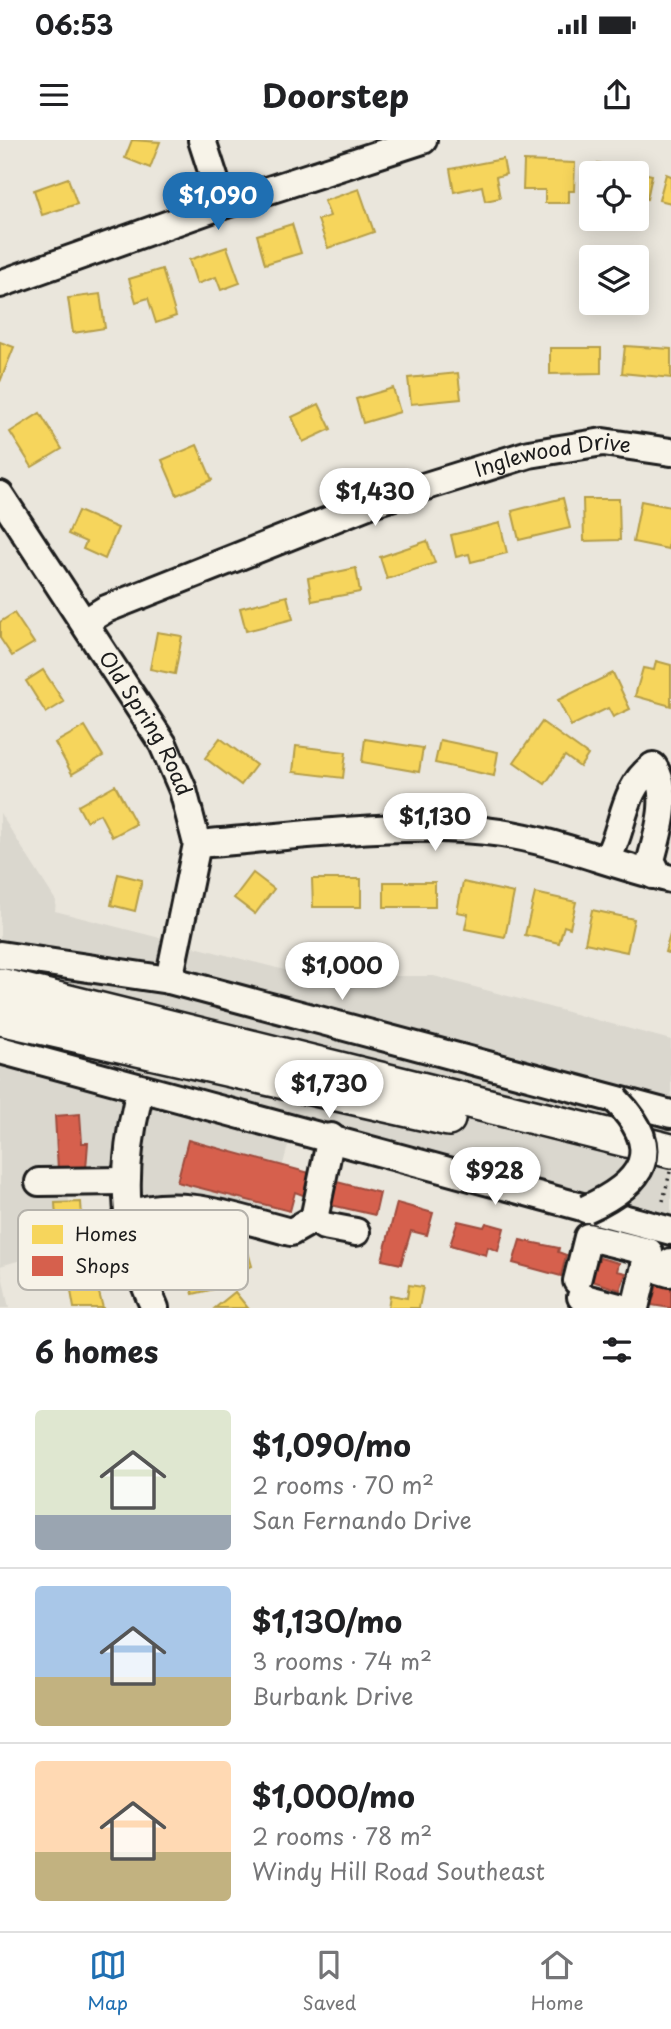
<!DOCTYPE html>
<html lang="en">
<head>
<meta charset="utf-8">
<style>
	:root { --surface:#fff; --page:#f2f2f2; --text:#202124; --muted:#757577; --line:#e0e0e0; --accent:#1f6fb2 }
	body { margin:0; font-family:"Playpen Sans",sans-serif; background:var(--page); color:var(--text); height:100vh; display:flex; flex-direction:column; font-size:26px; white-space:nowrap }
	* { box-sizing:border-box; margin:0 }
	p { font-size:23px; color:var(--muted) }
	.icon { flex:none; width:38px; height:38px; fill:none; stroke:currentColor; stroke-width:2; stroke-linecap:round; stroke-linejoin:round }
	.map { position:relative; height:1168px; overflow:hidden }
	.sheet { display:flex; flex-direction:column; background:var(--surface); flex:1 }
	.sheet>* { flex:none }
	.controls { position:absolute; left:579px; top:21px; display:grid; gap:14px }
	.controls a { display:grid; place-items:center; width:70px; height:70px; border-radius:7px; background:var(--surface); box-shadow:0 4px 18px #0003; font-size:35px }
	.price { position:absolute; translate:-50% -60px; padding:0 16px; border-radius:24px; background:#fff; color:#222; font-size:23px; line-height:46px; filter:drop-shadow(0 2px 4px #0008) }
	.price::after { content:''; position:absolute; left:50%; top:42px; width:21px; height:16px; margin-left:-10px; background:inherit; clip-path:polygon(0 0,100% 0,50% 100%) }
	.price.current { background:var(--accent); color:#fff }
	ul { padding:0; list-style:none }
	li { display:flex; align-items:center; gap:21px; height:175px; padding:0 35px }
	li+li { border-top:2px solid var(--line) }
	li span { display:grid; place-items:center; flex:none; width:196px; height:140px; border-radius:7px; color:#555 }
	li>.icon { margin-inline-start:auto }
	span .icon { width:84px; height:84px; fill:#fffc; stroke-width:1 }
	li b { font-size:30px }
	h2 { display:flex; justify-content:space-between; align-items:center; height:84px; padding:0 35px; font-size:30px }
	.status { display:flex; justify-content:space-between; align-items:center; height:49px; padding:0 35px; background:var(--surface); direction:ltr }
	.status svg { height:19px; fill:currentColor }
	header { display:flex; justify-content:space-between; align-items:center; height:91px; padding:0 35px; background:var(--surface); font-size:32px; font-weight:700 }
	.tab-bar { display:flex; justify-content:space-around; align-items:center; height:98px; border-top:2px solid var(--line); background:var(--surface); font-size:19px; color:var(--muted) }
	.tab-bar a { display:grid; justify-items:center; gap:4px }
	.tab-bar .current { color:var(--accent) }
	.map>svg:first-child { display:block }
	.built { fill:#dad7ce }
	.homes { fill:#f6d55c; stroke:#b59e49; stroke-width:2 }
	.shops { fill:#d6604d; stroke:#9e4c3e; stroke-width:2 }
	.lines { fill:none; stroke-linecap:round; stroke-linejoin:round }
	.minor-casing { stroke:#1c1c1c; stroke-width:32 }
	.major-casing { stroke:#1c1c1c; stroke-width:38 }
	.minor { stroke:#f7f3e8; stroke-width:26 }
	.major { stroke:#f7f3e8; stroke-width:33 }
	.minor-bridge-casing { stroke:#1c1c1c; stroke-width:32; stroke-linecap:butt }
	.path-bridge { stroke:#1c1c1c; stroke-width:3.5; stroke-dasharray:2 5; stroke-linecap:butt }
	.minor-bridge { stroke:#f7f3e8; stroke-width:26 }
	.labels { text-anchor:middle; stroke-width:7; stroke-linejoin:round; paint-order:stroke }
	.street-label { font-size:21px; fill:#1c1c1c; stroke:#f7f3e8 }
	.key { fill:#f7f3e8; stroke:#b5b2ab; stroke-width:2 }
	.key-label { font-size:19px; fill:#1c1c1c }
</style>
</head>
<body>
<div class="status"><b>06:53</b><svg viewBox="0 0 49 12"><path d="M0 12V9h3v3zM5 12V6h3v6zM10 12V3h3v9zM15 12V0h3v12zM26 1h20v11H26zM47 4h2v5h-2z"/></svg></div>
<header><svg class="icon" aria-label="menu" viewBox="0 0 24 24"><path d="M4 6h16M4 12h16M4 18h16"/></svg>Doorstep<svg class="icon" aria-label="share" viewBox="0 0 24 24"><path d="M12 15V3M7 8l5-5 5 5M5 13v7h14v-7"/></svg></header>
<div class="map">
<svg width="671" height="1168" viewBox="0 0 671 1168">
	<rect width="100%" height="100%" fill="#eae6dc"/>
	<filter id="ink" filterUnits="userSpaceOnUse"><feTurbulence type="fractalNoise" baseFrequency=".0143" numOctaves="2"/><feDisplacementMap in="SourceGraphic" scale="14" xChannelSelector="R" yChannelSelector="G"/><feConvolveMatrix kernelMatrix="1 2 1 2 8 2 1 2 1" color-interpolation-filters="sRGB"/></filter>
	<g filter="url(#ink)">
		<!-- built -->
		<path class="built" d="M0,673L56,761L55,771L308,836H434L671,900V1103L289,1002L265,1090L67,1044L74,1105L0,1126L9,1168H0Z"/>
		<!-- homes -->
		<g class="homes">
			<path d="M132,0L160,2L150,28L125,18Z"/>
			<path d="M503,19L506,34L496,37L500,58L485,61L482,46L454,52L450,29Z"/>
			<path d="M524,21L575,23L574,51H569V63H545V50H523Z"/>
			<path d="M598,23L652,35L647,59L637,57V33H596Z"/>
			<path d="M666,34L671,36V63L659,60Z"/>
			<path d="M68,38L77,64L42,75L34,50Z"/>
			<path d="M359,49L374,92L328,108L318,80L330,76L324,61Z"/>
			<path d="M292,84L301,113L265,124L257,95Z"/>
			<path d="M227,107L240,143L221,150L216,137L197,144L189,120Z"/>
			<path d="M162,129L176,176L156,183L148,158L136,162L129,139Z"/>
			<path d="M100,154L105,188L73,193L68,158Z"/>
			<path d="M0,202L14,207L0,242Z"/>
			<path d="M625,206L671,209V238L622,233Z"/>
			<path d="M550,208H601V233L550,234Z"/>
			<path d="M458,233L461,259L411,264L408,238Z"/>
			<path d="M393,248L400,272L363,283L356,259Z"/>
			<path d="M319,264L331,289L303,302L292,277Z"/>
			<path d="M40,273L62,309L32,327L10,292Z"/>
			<path d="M197,305L212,340L177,355L162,320Z"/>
			<path d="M563,358L570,388L519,400L512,371Z"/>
			<path d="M583,359H619L620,400L584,401Z"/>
			<path d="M641,361L671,367L668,409L633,402Z"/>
			<path d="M78,371L118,388L105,419L83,409L86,402L68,394Z"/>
			<path d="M500,383L507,413L471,422L469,414L456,417L451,395Z"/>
			<path d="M427,401L435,423L387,439L380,417Z"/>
			<path d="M356,428L360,452L312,461L308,438Z"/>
			<path d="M287,456L293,479L246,491L240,468Z"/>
			<path d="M14,473L34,503L12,516L0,498V482Z"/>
			<path d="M157,492L182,496L175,534L150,529Z"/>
			<path d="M656,521L671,525V566L635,556L643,528L654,530Z"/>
			<path d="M43,530L64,562L46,573L26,541Z"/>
			<path d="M613,533L630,569L613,577L608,568L571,586L558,560Z"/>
			<path d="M542,582L588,615L580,627L565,616L545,644L514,622Z"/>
			<path d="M85,586L103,616L72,634L55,603Z"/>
			<path d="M220,598L256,625L241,645L205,618Z"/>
			<path d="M365,599L423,608L419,632L362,622Z"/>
			<path d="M440,600L498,612L494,636L435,623Z"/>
			<path d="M296,606L346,612L343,638L293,632Z"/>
			<path d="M115,645L136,684L112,697L100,674L86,681L78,666Z"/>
			<path d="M253,733L274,749L255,774L234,758Z"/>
			<path d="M118,734L142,740L135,771L111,765Z"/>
			<path d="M312,739H361V767H313Z"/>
			<rect x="384" y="742" width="51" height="25"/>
			<path d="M463,742L514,753L505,797L465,789L468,774L457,772Z"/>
			<path d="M535,753L576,762L570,788L564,786L559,803L525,795Z"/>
			<path d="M592,770L634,779L627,812L585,803Z"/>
			<path d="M671,791V814L665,812Z"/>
			<path d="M81,1062L84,1106L58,1108L55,1063Z"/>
			<path d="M240,1084L252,1126L240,1130L244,1142L193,1154L183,1121L161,1128L155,1109Z"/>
			<path d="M94,1134L103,1168H74L69,1140Z"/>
			<path d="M409,1145L423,1147L419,1168H388L390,1155L407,1158Z"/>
			<path d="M235,1152L248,1168H215Z"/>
		</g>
		<!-- shops -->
		<g class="shops">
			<path d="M80,974L82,1003H88L86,1029L58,1030L55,976Z"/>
			<path d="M188,1000L313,1034L308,1057L295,1052L290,1071L177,1042Z"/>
			<path d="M337,1042L380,1053L375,1075L331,1065Z"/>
			<path d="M397,1063L433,1073L427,1095L411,1091L401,1124L382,1120Z"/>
			<path d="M458,1081L484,1087L486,1083L504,1088L498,1111L488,1107L486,1115L450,1105Z"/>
			<path d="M520,1100L559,1108L558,1112L566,1115L561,1136L513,1123Z"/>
			<path d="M600,1118L619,1123L617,1131L626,1133L620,1150L580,1137L585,1120L597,1124Z"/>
			<path d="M660,1136L671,1139V1168L651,1165Z"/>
		</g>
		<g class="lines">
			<defs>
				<g id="minor">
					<path d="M202,0L223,65"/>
					<path d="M0,144L223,65L423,0"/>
					<path id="s1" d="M0,355L163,604L183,650L197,704L169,840"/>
					<path id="s2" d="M85,482L106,469L378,361L529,314L603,302L671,312"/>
					<path d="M197,704C296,697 402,679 501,693C559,702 614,726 671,739"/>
					<path d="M607,719C625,687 621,650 653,626C671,653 659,690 651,720L656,730L653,735"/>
					<path d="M0,815L169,840L671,974"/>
					<path d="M0,910L671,1091"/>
					<path d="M137,963C120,1035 123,1101 155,1168"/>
					<path d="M331,997L314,1079L324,1086L356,1092"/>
					<path d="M39,1042L125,1041"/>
					<path d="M127,1075C180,1055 238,1079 291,1092L314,1079"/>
					<path d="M577,1141L588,1097L649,1112L645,1126"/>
					<path d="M581,1157L623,1168"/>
					<path d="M635,1168L645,1126L669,1133L671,1122"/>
				</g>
				<g id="major">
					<path d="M0,845L671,1011"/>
					<path d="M0,878L448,979"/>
				</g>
			</defs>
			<!-- minor casing -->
			<use href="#minor" class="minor-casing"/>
			<!-- major casing -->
			<use href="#major" class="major-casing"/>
			<!-- minor -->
			<use href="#minor" class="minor"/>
			<!-- major -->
			<use href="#major" class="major"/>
			<defs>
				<path id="minor-bridge" d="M586,1069C643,1043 666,1011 616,960"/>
			</defs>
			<!-- minor-bridge casing -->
			<use href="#minor-bridge" class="minor-bridge-casing"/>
			<!-- path-bridge -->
			<path class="path-bridge" d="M663,1061L671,1028"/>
			<!-- minor-bridge -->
			<use href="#minor-bridge" class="minor-bridge"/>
		</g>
	</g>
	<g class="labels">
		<!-- street labels -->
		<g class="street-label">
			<text dy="7" stroke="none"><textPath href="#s2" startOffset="499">Inglewood Drive</textPath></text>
			<text dy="7" stroke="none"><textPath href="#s1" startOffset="271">Old Spring Road</textPath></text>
		</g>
	</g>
	<!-- legend -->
	<rect x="18" y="1070" width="230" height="80" rx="10" class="key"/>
	<rect x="32" y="1085" width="31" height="19" fill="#f6d55c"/>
	<rect x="32" y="1116" width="31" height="20" fill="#d6604d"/>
	<g class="key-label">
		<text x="75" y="1101">Homes</text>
		<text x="75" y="1133">Shops</text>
	</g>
</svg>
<div class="controls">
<a><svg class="icon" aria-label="locate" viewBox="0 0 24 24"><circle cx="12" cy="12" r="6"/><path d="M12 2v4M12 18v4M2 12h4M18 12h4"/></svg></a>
<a><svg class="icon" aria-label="layers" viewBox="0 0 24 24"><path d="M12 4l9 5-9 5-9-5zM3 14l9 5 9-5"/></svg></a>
</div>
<b class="price current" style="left:218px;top:92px">$1,090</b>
<b class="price" style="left:375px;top:388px">$1,430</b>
<b class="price" style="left:435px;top:713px">$1,130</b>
<b class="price" style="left:342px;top:862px">$1,000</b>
<b class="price" style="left:329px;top:980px">$1,730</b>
<b class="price" style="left:495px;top:1067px">$928</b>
</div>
<section class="sheet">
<h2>6 homes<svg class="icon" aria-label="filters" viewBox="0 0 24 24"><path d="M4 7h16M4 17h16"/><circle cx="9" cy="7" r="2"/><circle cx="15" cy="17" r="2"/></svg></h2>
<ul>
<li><span style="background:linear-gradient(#dfe7d0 75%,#9aa5b1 0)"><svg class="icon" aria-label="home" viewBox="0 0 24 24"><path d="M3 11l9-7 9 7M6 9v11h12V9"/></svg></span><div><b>$1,090/mo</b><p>2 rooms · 70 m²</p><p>San Fernando Drive</p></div></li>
<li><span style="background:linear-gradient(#a9c7e8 65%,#c2b280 0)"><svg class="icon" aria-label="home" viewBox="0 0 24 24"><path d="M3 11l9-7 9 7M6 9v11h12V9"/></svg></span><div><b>$1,130/mo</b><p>3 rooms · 74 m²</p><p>Burbank Drive</p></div></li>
<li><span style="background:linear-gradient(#ffd9b3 65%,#c2b280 0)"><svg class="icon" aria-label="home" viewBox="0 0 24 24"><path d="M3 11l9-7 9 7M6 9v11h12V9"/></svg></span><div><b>$1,000/mo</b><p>2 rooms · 78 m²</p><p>Windy Hill Road Southeast</p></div></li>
</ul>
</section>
<nav class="tab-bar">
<a class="current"><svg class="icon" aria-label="map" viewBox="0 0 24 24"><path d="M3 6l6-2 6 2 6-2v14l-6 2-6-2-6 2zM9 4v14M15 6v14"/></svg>Map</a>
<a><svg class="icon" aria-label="saved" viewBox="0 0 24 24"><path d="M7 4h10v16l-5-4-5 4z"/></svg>Saved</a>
<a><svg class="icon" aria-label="home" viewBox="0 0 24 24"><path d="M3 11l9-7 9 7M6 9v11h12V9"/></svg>Home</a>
</nav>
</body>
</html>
